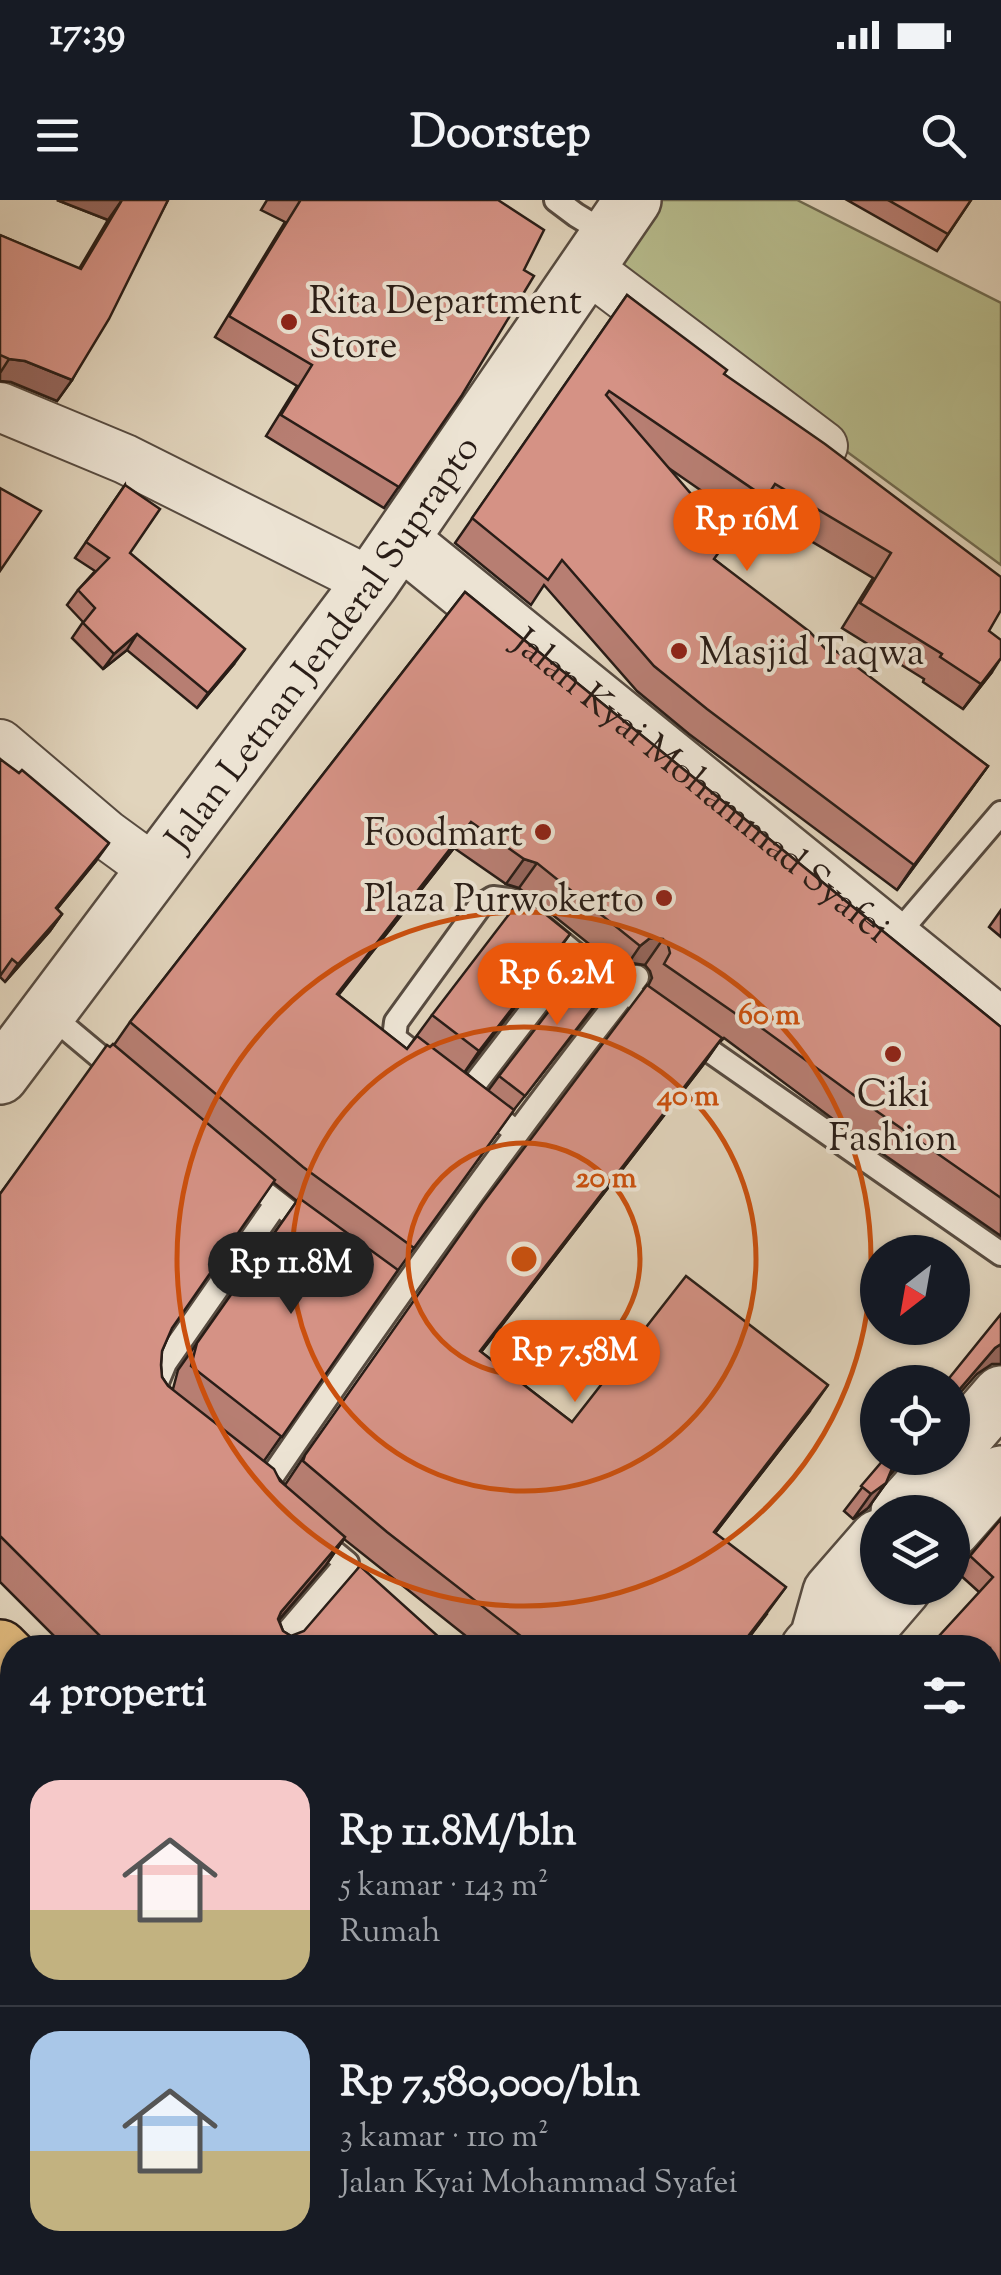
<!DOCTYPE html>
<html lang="id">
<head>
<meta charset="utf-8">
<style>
	:root { --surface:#171b24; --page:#20242c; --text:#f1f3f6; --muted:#9ea1a6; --line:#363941; --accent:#ea580c }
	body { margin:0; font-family:"Sorts Mill Goudy",serif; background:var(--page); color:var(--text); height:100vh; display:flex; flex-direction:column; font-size:38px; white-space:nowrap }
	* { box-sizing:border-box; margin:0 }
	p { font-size:32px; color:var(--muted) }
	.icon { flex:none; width:55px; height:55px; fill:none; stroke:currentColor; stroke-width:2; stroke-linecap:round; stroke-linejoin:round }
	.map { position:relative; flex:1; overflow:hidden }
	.panel { position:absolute; left:0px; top:1435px; width:1002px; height:640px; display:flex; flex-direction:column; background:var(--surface); border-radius:40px 40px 0 0; box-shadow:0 2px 8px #0004 }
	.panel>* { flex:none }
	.needle { width:65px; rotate:211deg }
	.buttons { position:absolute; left:860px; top:1035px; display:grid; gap:20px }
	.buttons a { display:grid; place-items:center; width:110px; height:110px; border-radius:50%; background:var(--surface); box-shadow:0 2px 8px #0004; font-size:50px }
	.price { position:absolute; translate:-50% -85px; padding:0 22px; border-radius:35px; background:var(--accent); color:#fff; font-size:32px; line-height:65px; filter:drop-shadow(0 2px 5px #0008) }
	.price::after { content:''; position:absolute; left:50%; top:60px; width:30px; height:22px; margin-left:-15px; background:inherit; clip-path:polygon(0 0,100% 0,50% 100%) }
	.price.current { background:#222; color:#fff }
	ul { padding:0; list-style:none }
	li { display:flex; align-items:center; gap:30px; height:250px; padding:0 30px }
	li+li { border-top:2px solid var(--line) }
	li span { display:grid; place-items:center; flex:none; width:280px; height:200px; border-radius:30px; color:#555 }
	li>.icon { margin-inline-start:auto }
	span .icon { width:120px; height:120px; fill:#fffc; stroke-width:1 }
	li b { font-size:42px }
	h2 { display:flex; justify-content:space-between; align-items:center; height:120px; padding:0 30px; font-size:42px }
	.status { display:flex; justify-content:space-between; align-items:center; height:70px; padding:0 50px; background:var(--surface); direction:ltr }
	.status svg { height:28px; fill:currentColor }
	header { display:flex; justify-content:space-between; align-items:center; height:130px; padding:0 30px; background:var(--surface); font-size:45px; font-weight:700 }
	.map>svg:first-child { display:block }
	.green { fill:#b7bc8d; stroke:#706c52; stroke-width:2.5 }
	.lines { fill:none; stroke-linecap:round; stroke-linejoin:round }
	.service-casing { stroke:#574b40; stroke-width:28 }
	.minor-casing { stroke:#574b40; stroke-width:52 }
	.tertiary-casing { stroke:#574b40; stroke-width:60 }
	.primary-casing { stroke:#291d17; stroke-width:60 }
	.service { stroke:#ece3d3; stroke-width:22 }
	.minor { stroke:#ece3d3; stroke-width:48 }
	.tertiary { stroke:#ece3d3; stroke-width:55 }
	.primary { stroke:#e0ba7e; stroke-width:55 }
	.wall { fill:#b77e72; stroke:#291d17; stroke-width:2.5; fill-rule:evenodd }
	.shaded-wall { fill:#95665d; stroke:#291d17; stroke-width:2.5 }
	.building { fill:#d59285; stroke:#291d17; stroke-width:2.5 }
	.ring { fill:none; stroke:#cb500e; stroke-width:5 }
	.poi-dot { fill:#8f2418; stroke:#ece3d3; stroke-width:4 }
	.labels { text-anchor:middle; stroke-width:8; stroke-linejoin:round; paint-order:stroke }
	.poi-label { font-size:38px; fill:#291d17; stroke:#ece3d3; text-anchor:start }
	.street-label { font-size:38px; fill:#291d17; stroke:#ece3d3 }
	.centre { fill:#cb500e; stroke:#ece3d3; stroke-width:5 }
	.ring-label { font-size:30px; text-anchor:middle; font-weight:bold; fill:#cb500e; stroke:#ece3d3; stroke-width:8; stroke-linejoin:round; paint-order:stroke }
</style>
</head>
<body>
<div class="status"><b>17:39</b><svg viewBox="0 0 49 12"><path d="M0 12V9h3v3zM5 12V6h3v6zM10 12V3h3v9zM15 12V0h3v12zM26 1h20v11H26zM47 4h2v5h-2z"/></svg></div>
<header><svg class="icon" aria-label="menu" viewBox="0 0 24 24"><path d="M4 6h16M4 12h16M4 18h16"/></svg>Doorstep<svg class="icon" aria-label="search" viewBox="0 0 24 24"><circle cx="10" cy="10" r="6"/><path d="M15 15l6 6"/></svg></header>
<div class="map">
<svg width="1001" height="2075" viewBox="0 0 1001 2075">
	<rect width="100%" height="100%" fill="#e1d4bc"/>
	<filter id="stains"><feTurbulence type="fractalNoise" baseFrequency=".002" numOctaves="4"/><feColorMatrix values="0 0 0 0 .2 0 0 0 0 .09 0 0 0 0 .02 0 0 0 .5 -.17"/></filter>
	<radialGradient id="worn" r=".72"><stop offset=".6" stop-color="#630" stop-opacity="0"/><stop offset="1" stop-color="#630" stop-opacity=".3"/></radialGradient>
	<!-- green -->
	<path class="green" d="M635,0H797L1001,103V365L740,173L587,68Z"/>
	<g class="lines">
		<defs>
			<g id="service">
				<path d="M556,0L576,15L609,35"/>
				<path d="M894,738L1001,613"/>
				<path d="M48,813L122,875"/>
				<path d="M687,835L1001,1054"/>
				<path d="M430,866L394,838L396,822L480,706L493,698L510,700L575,754L660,816"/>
				<path d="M467,894L575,754"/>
				<path d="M483,906L516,932"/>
				<path d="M243,976L312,1030"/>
				<path d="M157,1197V1182L165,1163L276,1004"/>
				<path d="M271,1296L268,1287L273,1275C390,1105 509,938 637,777"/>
				<path d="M274,1448L347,1363L313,1335"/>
				<path d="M0,1499L12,1488"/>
				<path d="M843,2062L857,2075"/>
				<path d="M676,2075L690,2062"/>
			</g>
			<g id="minor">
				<path d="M586,67L823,246"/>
				<path d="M0,207L125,259L371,382"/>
				<path d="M0,544L107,635L155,670"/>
			</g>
			<g id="tertiary">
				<path id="s1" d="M401,340L1001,827"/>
				<path id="s2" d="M0,876L371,382L633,0"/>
				<path d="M952,1251L1001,1194"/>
				<path d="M899,1312L947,1258"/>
				<path d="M952,1330L1001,1274"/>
				<path d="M818,1438L866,1431L903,1388"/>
				<path d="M809,1448L818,1438L831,1392L878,1338"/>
				<path d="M990,1708L1001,1719"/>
				<path d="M81,2075L91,2062"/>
			</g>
			<g id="primary">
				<path d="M0,1448L12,1460"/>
				<path d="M621,2062L633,2075"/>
			</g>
		</defs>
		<!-- service casing -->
		<use href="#service" class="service-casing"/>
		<!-- minor casing -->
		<use href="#minor" class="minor-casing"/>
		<!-- tertiary casing -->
		<use href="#tertiary" class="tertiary-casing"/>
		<!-- primary casing -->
		<use href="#primary" class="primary-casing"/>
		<!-- service -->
		<use href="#service" class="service"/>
		<!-- minor -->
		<use href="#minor" class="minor"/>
		<!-- tertiary -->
		<use href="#tertiary" class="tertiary"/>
		<!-- primary -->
		<use href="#primary" class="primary"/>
	</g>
	<!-- wall -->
	<g class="wall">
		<path d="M57,0H168L72,180L57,201L11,182L0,181V35L79,69L108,20Z"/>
		<path d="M267,0H498L462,195L384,308L266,236L297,186L215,137L285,22L261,10Z"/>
		<path d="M847,0H971L937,51Z"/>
		<path d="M627,95L724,174L989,431L992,472L963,509L923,482L924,479L842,428L873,378L757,309L748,323L670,269L714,359L828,453L988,566L897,690L689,534L637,491L544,385L531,405L455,343Z"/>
		<path d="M125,285L130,353L234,464L197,508L127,450L103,469L72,438L83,422L67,405L78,390L95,371L75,358Z"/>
		<path d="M465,392L1001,827V1036L837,922L724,838L721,841L720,840L703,865L481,1152L572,1222L809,1212L715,1333L767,1414L741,1448H481L344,1339L326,1365L279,1420L283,1431L291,1436L451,1448H66L0,1382V994L110,847L114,845L130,822ZM454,648L506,684L519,688L623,771L632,763L645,765L650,771L652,778L648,786L305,1255L285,1285L264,1261L396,1073L513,911L604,795L499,876L488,891L465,872L555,755L432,815L407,849L338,795ZM273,982L297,1001L178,1170L173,1189L168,1186L162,1177L161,1165L162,1151L172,1128Z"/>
		<path d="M0,559L96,661L57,709L62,714L50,731L5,782L0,777Z"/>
		<path d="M1001,710V737L989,727Z"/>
		<path d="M885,1258H905L889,1275L886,1283L868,1308L853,1319L844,1311Z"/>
		<path d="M1001,1319V1625L990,1616V1448L979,1392L958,1373L970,1356Z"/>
		<path d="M990,1729L1001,1738V1978L990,1966Z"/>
	</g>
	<!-- shaded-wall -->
	<g class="shaded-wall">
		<path d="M57,0H122L108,20Z"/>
		<path d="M9,159L25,161L72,180L57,201L11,182L0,181V173Z"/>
		<path d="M137,434L127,450L103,469L114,454Z"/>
		<path d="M245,449L234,464L197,508L208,493Z"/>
		<path d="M1001,458L992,472L963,509L981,484Z"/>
		<path d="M988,566L970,591L897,690L914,665Z"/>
		<path d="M471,622L454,648L319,820L337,794Z"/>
		<path d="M109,643L96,661L43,726L56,708Z"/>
		<path d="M524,659L537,663L519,688L506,684Z"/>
		<path d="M62,714L50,731L5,782L18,764Z"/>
		<path d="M570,734L555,755L464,873L479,851Z"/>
		<path d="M650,738L663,739L645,765L632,763L623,771L640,746Z"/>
		<path d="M722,838L703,865L461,1178L480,1151Z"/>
		<path d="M1001,1144V1164H992L977,1174L952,1202V1198L995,1148Z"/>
		<path d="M828,1185L809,1212L695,1359L714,1332Z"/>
		<path d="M901,1258H905L878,1289L886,1283L868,1308L853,1319L871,1294Z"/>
		<path d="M345,1337L326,1365L262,1439L281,1412Z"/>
		<path d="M786,1387L741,1448H739Z"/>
		<path d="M12,1906V1914L0,1926V1919Z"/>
		<path d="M245,2062H252L239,2075H233Z"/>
	</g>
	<!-- building -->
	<g class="building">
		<path d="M122,0H168L109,119L72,180L25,161L9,159L0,155V35L81,69Z"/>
		<path d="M298,0H498L544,30L524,70L534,76L462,195L399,287L281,215L312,165L229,116L300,1Z"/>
		<path d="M888,0H971L948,34Z"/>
		<path d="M627,95L727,170L724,174L825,244L1001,377V410L989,431L1001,440V458L981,484L940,457L942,454L860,403L891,353L775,284L766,298L609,191L606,195L729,338L714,359L810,432L829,453L832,448L988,566L914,665L707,509L654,466L562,360L548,380L472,318Z"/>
		<path d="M125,285L160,309L130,353L245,449L208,493L137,434L114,454L83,423L95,408L78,390L109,358L86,342Z"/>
		<path d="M0,288L41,311L0,371Z"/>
		<path d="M465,392L1001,827V998L855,896L741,813L739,816L664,764L670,753L668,745L663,739L650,738L640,746L537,663L524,659L471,622L337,794L407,849L417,836L514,910L414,1048L303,967L130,822Z"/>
		<path d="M0,559L19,573L22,570L109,643L56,708L62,714L18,764L12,759L0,776Z"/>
		<path d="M523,696L570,734L479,851L432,815Z"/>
		<path d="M589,759L615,779L525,896L499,876Z"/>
		<path d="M647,785L722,838L480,1151L572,1222L686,1076L828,1185L714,1332L786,1387L739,1448H536L387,1332L303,1261L305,1255L482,1004Z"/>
		<path d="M113,844L275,980L172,1128L162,1151L161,1165L162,1177L168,1186L274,1269L280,1281L345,1337L281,1412L278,1419L283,1431L291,1436L304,1431L360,1366L451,1448H112L0,1336V994L107,845L110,847Z"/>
		<path d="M299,998L398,1070L282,1237L191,1166L197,1143Z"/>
		<path d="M1001,1114V1144L995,1148L952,1198V1182H946Z"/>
		<path d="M885,1258H901L893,1266L886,1283L871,1294L861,1286Z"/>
		<path d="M1001,1319V1598L999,1597L998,1598L990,1591V1448H928L993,1377L970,1356Z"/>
		<path d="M990,1729L1001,1738V1939L990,1927Z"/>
		<path d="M12,1832V1906L3,1915L0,1912V1843Z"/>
		<path d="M1001,2019V2075H954L965,2062H990V2032Z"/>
		<path d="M12,2040V2062H51L41,2075H0V2055Z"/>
		<path d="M163,2062H245L234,2074L235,2075H151Z"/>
		<path d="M360,2062H483L496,2075H348Z"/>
		<path d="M903,2062H911L927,2075H893Z"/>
	</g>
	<!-- distance rings -->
	<g class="ring">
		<circle cx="524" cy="1059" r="116"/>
		<circle cx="524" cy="1059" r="232"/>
		<circle cx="524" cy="1059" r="347"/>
	</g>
	<!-- markers -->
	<g class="poi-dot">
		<circle cx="289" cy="122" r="10"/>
		<circle cx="679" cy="451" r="10"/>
		<circle cx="543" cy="632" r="10"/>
		<circle cx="664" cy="698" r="10"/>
		<circle cx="893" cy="854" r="10"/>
	</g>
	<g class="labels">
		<!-- poi labels -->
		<g class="poi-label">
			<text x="309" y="113">Rita Department<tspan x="309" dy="44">Store</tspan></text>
			<text x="699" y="464">Masjid Taqwa</text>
			<text x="523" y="645" text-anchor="end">Foodmart</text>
			<text x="644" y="711" text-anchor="end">Plaza Purwokerto</text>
			<text x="893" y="906" text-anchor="middle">Ciki<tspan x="893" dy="44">Fashion</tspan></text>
		</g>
		<!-- street labels -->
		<g class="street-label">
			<text dy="13" stroke="none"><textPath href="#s2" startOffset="540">Jalan Letnan Jenderal Suprapto</textPath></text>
			<text dy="13" stroke="none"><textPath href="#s1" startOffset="388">Jalan Kyai Mohammad Syafei</textPath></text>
		</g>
	</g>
	<circle cx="524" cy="1059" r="15" class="centre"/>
	<g class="ring-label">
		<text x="769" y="824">60 m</text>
		<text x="688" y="905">40 m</text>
		<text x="606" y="987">20 m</text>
	</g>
	<rect width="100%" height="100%" filter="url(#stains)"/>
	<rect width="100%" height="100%" fill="url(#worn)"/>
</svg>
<div class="buttons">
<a><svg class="needle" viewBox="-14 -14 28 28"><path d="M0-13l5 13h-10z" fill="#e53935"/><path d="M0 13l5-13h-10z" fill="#9ea1a6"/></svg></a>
<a><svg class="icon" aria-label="locate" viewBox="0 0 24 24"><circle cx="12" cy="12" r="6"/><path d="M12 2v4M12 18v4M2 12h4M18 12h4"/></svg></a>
<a><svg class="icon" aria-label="layers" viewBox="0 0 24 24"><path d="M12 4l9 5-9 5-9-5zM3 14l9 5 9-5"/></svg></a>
</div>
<b class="price" style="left:747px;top:374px">Rp 16M</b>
<b class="price" style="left:557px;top:828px">Rp 6.2M</b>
<b class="price current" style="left:291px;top:1117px">Rp 11.8M</b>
<b class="price" style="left:575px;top:1205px">Rp 7.58M</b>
<section class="panel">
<h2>4 properti<svg class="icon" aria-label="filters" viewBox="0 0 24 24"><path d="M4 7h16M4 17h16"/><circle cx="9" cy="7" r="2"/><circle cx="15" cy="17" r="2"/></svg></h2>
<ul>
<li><span style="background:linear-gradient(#f6c9c9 65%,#c2b280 0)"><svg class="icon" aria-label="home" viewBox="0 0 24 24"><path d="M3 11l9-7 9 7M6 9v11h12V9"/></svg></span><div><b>Rp 11.8M/bln</b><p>5 kamar · 143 m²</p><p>Rumah</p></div></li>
<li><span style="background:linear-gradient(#a9c7e8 60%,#c2b280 0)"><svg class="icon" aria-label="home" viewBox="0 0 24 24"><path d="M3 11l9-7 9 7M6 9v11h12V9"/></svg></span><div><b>Rp 7,580,000/bln</b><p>3 kamar · 110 m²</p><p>Jalan Kyai Mohammad Syafei</p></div></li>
</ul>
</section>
</div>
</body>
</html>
